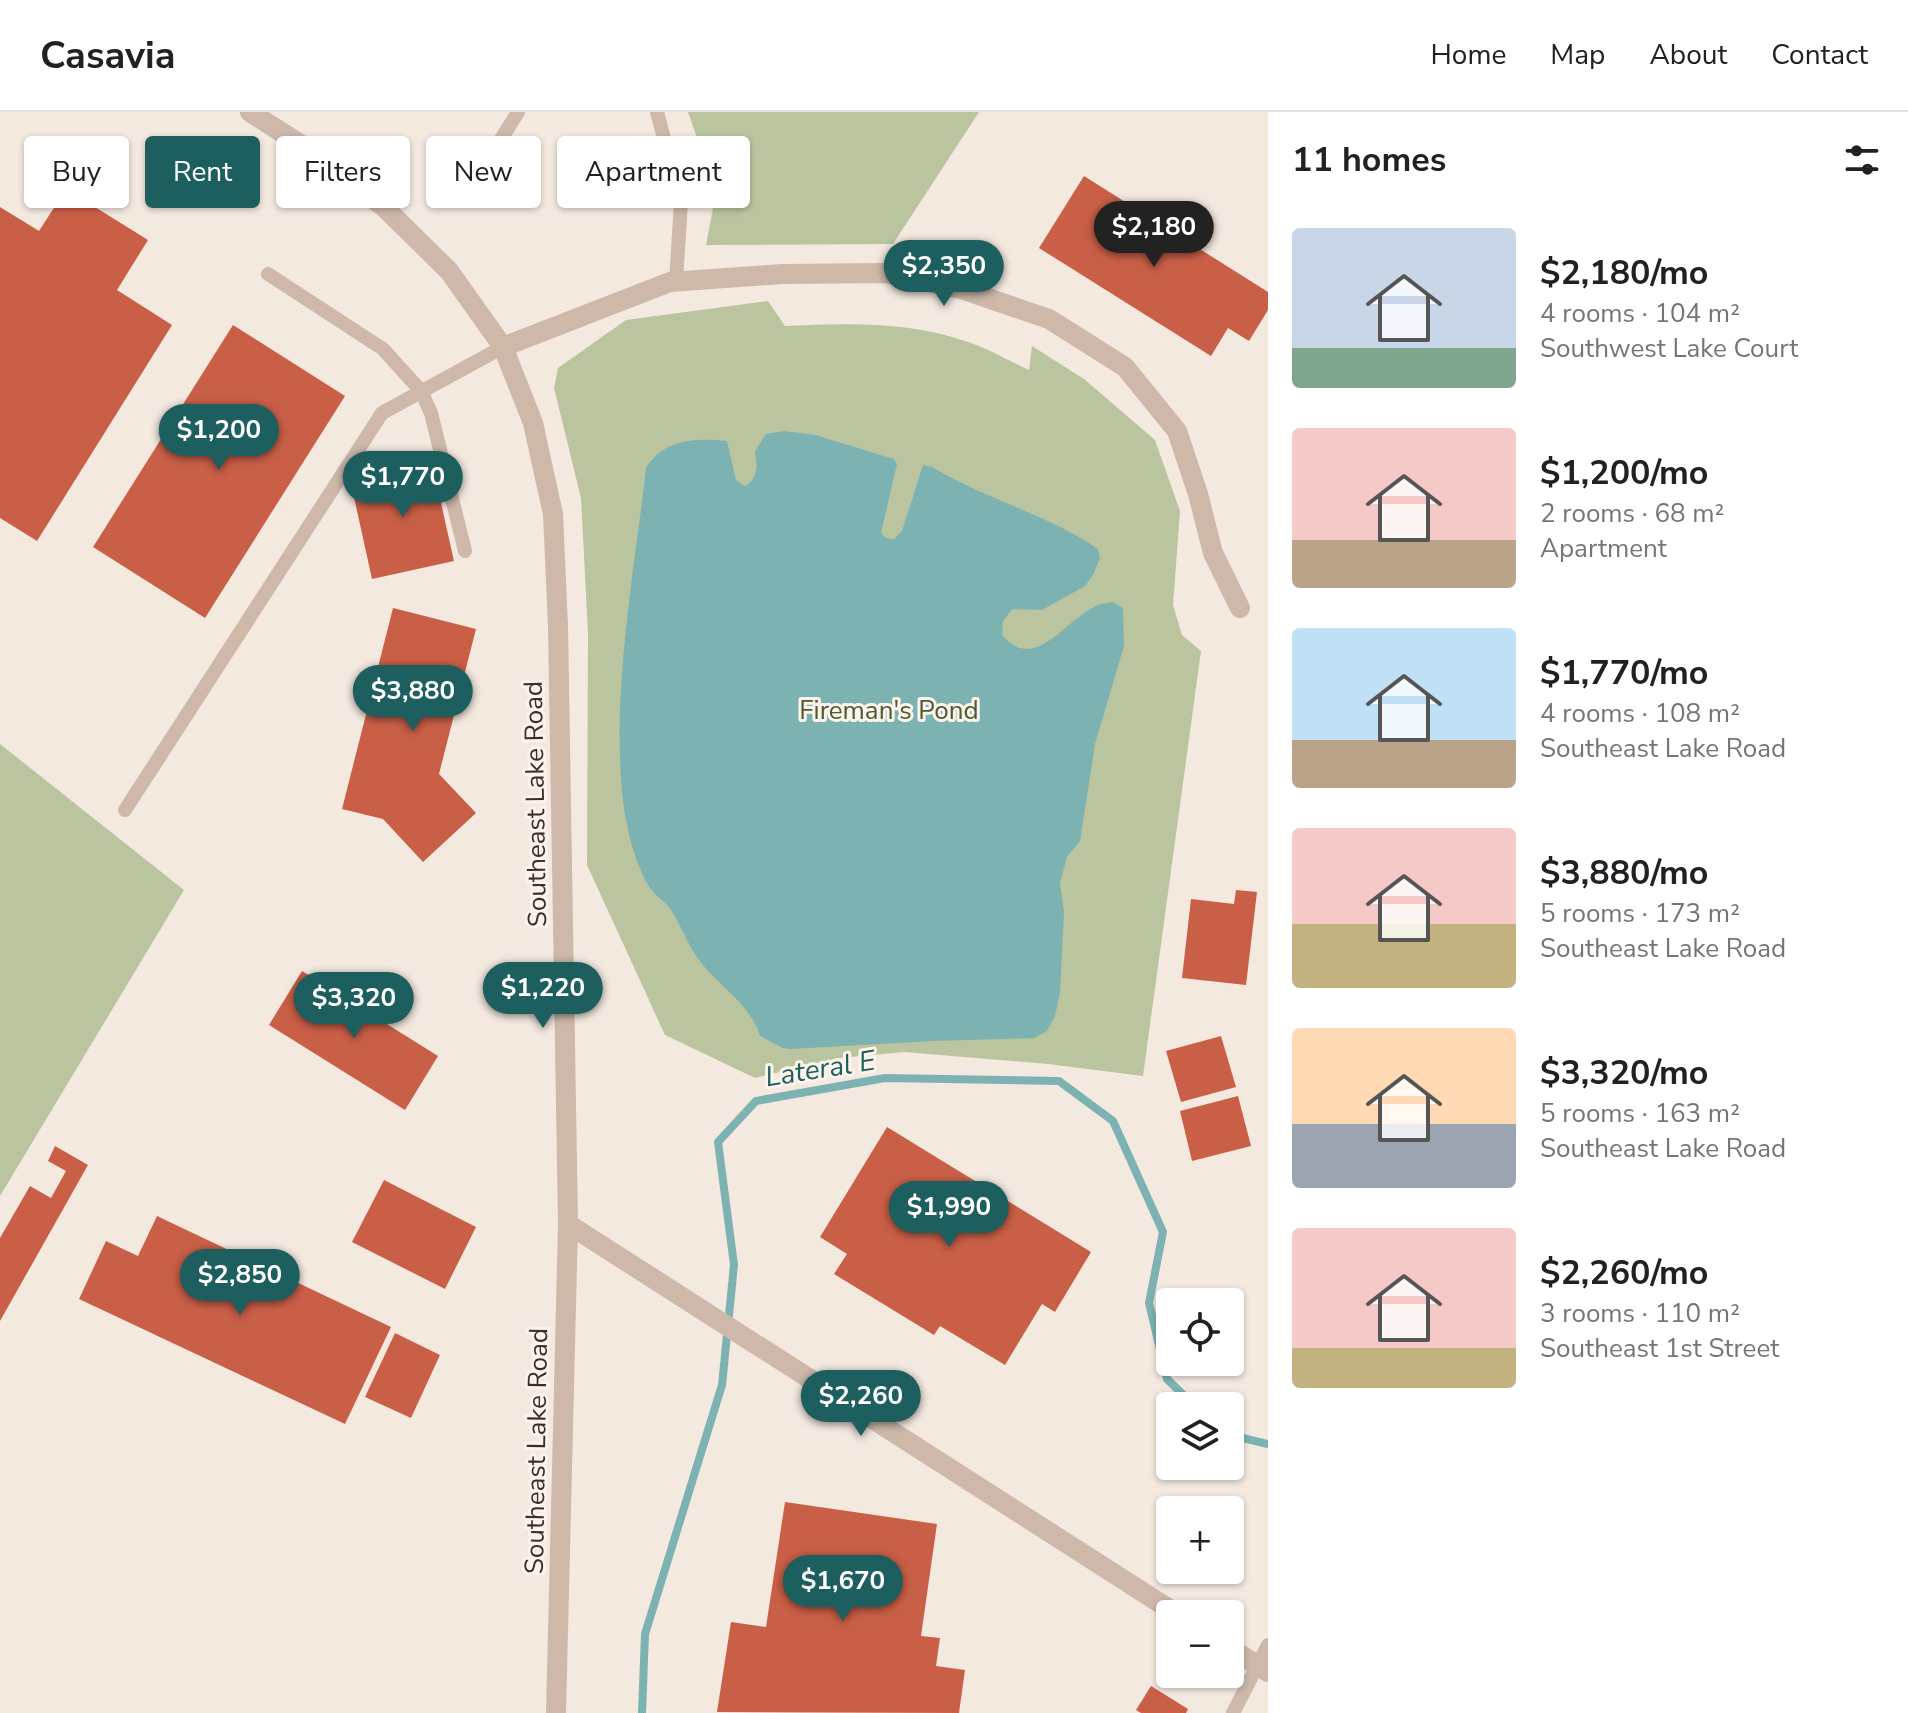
<!DOCTYPE html>
<html lang="en">
<head>
<meta charset="utf-8">
<style>
	:root { --surface:#fff; --page:#f2f2f2; --text:#202124; --muted:#757577; --line:#e0e0e0; --accent:#1d5e5e }
	body { margin:0; font-family:"Nunito Sans",sans-serif; background:var(--page); color:var(--text); height:100vh; display:flex; flex-direction:column; font-size:30px; white-space:nowrap }
	* { box-sizing:border-box; margin:0 }
	p { font-size:26px; color:var(--muted) }
	.icon { flex:none; width:44px; height:44px; fill:none; stroke:currentColor; stroke-width:2; stroke-linecap:round; stroke-linejoin:round }
	.map { position:relative; flex:1; overflow:hidden }
	.panel { display:flex; flex-direction:column; background:var(--surface); width:640px }
	.panel>* { flex:none }
	.hud { position:absolute; left:24px; top:24px; width:760px; height:72px; display:flex; gap:16px }
	.buttons { position:absolute; left:1156px; top:1176px; display:grid; gap:16px }
	.buttons a { display:grid; place-items:center; width:88px; height:88px; border-radius:8px; background:var(--surface); box-shadow:0 2px 6px #0004; font-size:40px }
	.price { position:absolute; translate:-50% -68px; padding:0 18px; border-radius:28px; background:var(--accent); color:#fff; font-size:26px; line-height:52px; filter:drop-shadow(0 2px 4px #0008) }
	.price::after { content:''; position:absolute; left:50%; top:48px; width:24px; height:18px; margin-left:-12px; background:inherit; clip-path:polygon(0 0,100% 0,50% 100%) }
	.price.on { background:#222; color:#fff }
	ul { padding:0; list-style:none }
	li { display:flex; align-items:center; gap:24px; height:200px; padding:0 24px }
	li span { display:grid; place-items:center; flex:none; width:224px; height:160px; border-radius:8px; color:#555 }
	li>.icon { margin-inline-start:auto }
	span .icon { width:96px; height:96px; fill:#fffc; stroke-width:1 }
	li b { font-size:34px }
	h2 { display:flex; justify-content:space-between; align-items:center; height:96px; padding:0 24px; font-size:34px }
	.chip { padding:0 28px; border-radius:8px; background:var(--surface); box-shadow:0 2px 6px #0004; font-size:28px; line-height:72px }
	.chip.on { background:var(--accent); color:#fff }
	header { display:flex; align-items:center; gap:48px; box-sizing:border-box; height:112px; padding:0 40px; background:var(--surface); border-bottom:2px solid var(--line) }
	header strong { font-size:38px }
	nav { display:flex; gap:44px; margin-inline-start:auto; font-size:28px }
	main { display:flex; flex:1; min-height:0 }
	.map>svg:first-child { display:block }
	.green { fill:#bac49e }
	.water { fill:#7db2b2 }
	.lines { fill:none; stroke-linecap:round; stroke-linejoin:round }
	.stream { stroke:#7db2b2; stroke-width:8 }
	.building { fill:#ca5f47 }
	.service { stroke:#cdb8aa; stroke-width:14 }
	.minor { stroke:#cdb8aa; stroke-width:20 }
	.tertiary { stroke:#cdb8aa; stroke-width:20 }
	.labels { text-anchor:middle; stroke-width:6; stroke-linejoin:round; paint-order:stroke }
	.park-label { font-size:26px; fill:#4c5a2d; stroke:#fbf3ec }
	.street-label { font-size:26px; fill:#3a2e2a; stroke:#fbf3ec }
	.water-label { font-size:28px; font-style:italic; fill:#1d5e5e; stroke:#fbf3ec }
</style>
</head>
<body>
<header>
<strong>Casavia</strong>
<nav><a>Home</a><a>Map</a><a>About</a><a>Contact</a></nav>
</header>
<main>
<div class="map">
<svg width="1268" height="1601" viewBox="0 0 1268 1601">
	<rect width="100%" height="100%" fill="#f4e9df"/>
	<!-- green -->
	<g class="green">
		<path d="M688,0H979L893,132L706,133L716,80Z"/>
		<path d="M768,189L785,214C846,211 909,209 968,230C989,237 1009,249 1029,258L1032,234L1084,267L1155,328L1180,399L1173,493L1182,523L1201,539L1143,964L1048,952L904,940L839,946L755,966L665,923L587,753L588,521L581,386L554,276L558,256L626,208Z"/>
		<path d="M0,632L184,778L0,1084Z"/>
	</g>
	<!-- water -->
	<path class="water" d="M784,319L815,323L894,347L897,352L881,421L886,426L894,427L902,419L923,353L932,355C985,387 1047,402 1098,437L1100,446L1093,463L1085,474L1042,498L1012,497L1003,509L1002,523C1034,561 1064,510 1094,495C1099,492 1107,491 1113,490L1123,496L1124,534L1095,632L1080,729L1067,745L1060,771L1064,800L1060,881L1055,904L1047,919L1034,926L933,929L791,937L783,936L760,924C751,892 718,874 699,848C687,832 681,812 669,795C662,787 653,782 648,773C592,674 634,469 646,356C664,327 695,326 727,329L736,368L745,374C759,366 757,353 755,339L766,322Z"/>
	<g class="lines">
		<!-- stream -->
		<g class="stream">
			<path d="M1230,1323L1268,1332"/>
			<path d="M642,1601L645,1522L722,1273L734,1153L718,1030L756,989L885,966L1059,969L1113,1009L1163,1120L1149,1191L1167,1267L1195,1294"/>
		</g>
	</g>
	<!-- building -->
	<g class="building">
		<path d="M1084,64L1268,180V198L1249,229L1228,216L1211,244L1039,136Z"/>
		<path d="M66,77L148,128L117,178L172,213L37,429L0,406V95L39,119Z"/>
		<path d="M233,213L345,284L205,506L93,435Z"/>
		<path d="M430,342L454,449L372,467L352,376L382,369L379,354Z"/>
		<path d="M393,496L476,517L439,662L476,701L423,750L383,707L342,697Z"/>
		<path d="M1236,778L1257,780L1246,873L1182,866L1191,787L1234,792Z"/>
		<path d="M302,859L438,944L405,998L269,913Z"/>
		<path d="M1221,924L1236,975L1181,990L1166,939Z"/>
		<path d="M1238,984L1251,1034L1192,1049L1180,999Z"/>
		<path d="M887,1015L1091,1140L1055,1200L1042,1192L1005,1253L940,1214L934,1223L834,1162L847,1142L820,1125Z"/>
		<path d="M55,1034L88,1053L0,1209V1126L30,1074L51,1086L66,1059L48,1049Z"/>
		<path d="M384,1068L476,1115L445,1177L352,1130Z"/>
		<path d="M157,1104L391,1215L345,1312L79,1187L106,1129L138,1144Z"/>
		<path d="M395,1221L440,1243L411,1306L365,1285Z"/>
		<path d="M785,1390L937,1412L921,1524L940,1526L936,1554L965,1558L959,1601L717,1600L731,1510L766,1515Z"/>
		<path d="M1151,1574L1188,1597L1186,1601H1141L1136,1598Z"/>
	</g>
	<g class="lines">
		<!-- service -->
		<g class="service">
			<path d="M657,0L681,90L676,170"/>
			<path d="M500,29L518,0"/>
			<path d="M268,162L383,237L421,279L431,301L465,439"/>
			<path d="M125,698L382,301L503,235"/>
			<path d="M1233,1601L1268,1533"/>
		</g>
		<!-- minor -->
		<g class="minor">
			<path d="M503,235L670,170L782,162L887,161L961,177L1049,207L1125,255L1177,319L1198,382L1213,441L1240,496"/>
			<path d="M568,1112L1177,1502"/>
			<path d="M1230,1536L1268,1560"/>
		</g>
		<!-- tertiary -->
		<path class="tertiary" d="M250,0L300,32L385,96L449,159L503,235L533,311L553,402L558,514L568,1112L556,1601"/>
	</g>
	<g class="labels">
		<!-- park labels -->
		<g class="park-label">
			<text x="889" y="607">Fireman's Pond</text>
		</g>
		<!-- street labels -->
		<g class="street-label">
			<text transform="translate(535 692) rotate(-91)" y="9">Southeast Lake Road</text>
			<text transform="translate(536 1339) rotate(-89)" y="9">Southeast Lake Road</text>
		</g>
		<!-- water labels -->
		<g class="water-label">
			<text transform="translate(820 956) rotate(-9)" y="10">Lateral E</text>
		</g>
	</g>
</svg>
<div class="buttons">
<a><svg class="icon" aria-label="locate" viewBox="0 0 24 24"><circle cx="12" cy="12" r="6"/><path d="M12 2v4M12 18v4M2 12h4M18 12h4"/></svg></a>
<a><svg class="icon" aria-label="layers" viewBox="0 0 24 24"><path d="M12 4l9 5-9 5-9-5zM3 14l9 5 9-5"/></svg></a>
<a>+</a>
<a>−</a>
</div>
<b class="price on" style="left:1154px;top:157px">$2,180</b>
<b class="price" style="left:944px;top:196px">$2,350</b>
<b class="price" style="left:219px;top:360px">$1,200</b>
<b class="price" style="left:403px;top:407px">$1,770</b>
<b class="price" style="left:413px;top:621px">$3,880</b>
<b class="price" style="left:543px;top:918px">$1,220</b>
<b class="price" style="left:354px;top:928px">$3,320</b>
<b class="price" style="left:949px;top:1137px">$1,990</b>
<b class="price" style="left:240px;top:1205px">$2,850</b>
<b class="price" style="left:861px;top:1326px">$2,260</b>
<b class="price" style="left:843px;top:1511px">$1,670</b>
<div class="hud">
<a class="chip">Buy</a>
<a class="chip on">Rent</a>
<a class="chip">Filters</a>
<a class="chip">New</a>
<a class="chip">Apartment</a>
</div>
</div>
<section class="panel">
<h2>11 homes<svg class="icon" aria-label="filters" viewBox="0 0 24 24"><path d="M4 7h16M4 17h16"/><circle cx="9" cy="7" r="2"/><circle cx="15" cy="17" r="2"/></svg></h2>
<ul>
<li><span style="background:linear-gradient(#c9d6e8 75%,#7fa58c 0)"><svg class="icon" aria-label="home" viewBox="0 0 24 24"><path d="M3 11l9-7 9 7M6 9v11h12V9"/></svg></span><div><b>$2,180/mo</b><p>4 rooms · 104 m²</p><p>Southwest Lake Court</p></div></li>
<li><span style="background:linear-gradient(#f6c9c9 70%,#b9a48a 0)"><svg class="icon" aria-label="home" viewBox="0 0 24 24"><path d="M3 11l9-7 9 7M6 9v11h12V9"/></svg></span><div><b>$1,200/mo</b><p>2 rooms · 68 m²</p><p>Apartment</p></div></li>
<li><span style="background:linear-gradient(#bfe0f5 70%,#b9a48a 0)"><svg class="icon" aria-label="home" viewBox="0 0 24 24"><path d="M3 11l9-7 9 7M6 9v11h12V9"/></svg></span><div><b>$1,770/mo</b><p>4 rooms · 108 m²</p><p>Southeast Lake Road</p></div></li>
<li><span style="background:linear-gradient(#f6c9c9 60%,#c2b280 0)"><svg class="icon" aria-label="home" viewBox="0 0 24 24"><path d="M3 11l9-7 9 7M6 9v11h12V9"/></svg></span><div><b>$3,880/mo</b><p>5 rooms · 173 m²</p><p>Southeast Lake Road</p></div></li>
<li><span style="background:linear-gradient(#ffd9b3 60%,#9aa5b1 0)"><svg class="icon" aria-label="home" viewBox="0 0 24 24"><path d="M3 11l9-7 9 7M6 9v11h12V9"/></svg></span><div><b>$3,320/mo</b><p>5 rooms · 163 m²</p><p>Southeast Lake Road</p></div></li>
<li><span style="background:linear-gradient(#f6c9c9 75%,#c2b280 0)"><svg class="icon" aria-label="home" viewBox="0 0 24 24"><path d="M3 11l9-7 9 7M6 9v11h12V9"/></svg></span><div><b>$2,260/mo</b><p>3 rooms · 110 m²</p><p>Southeast 1st Street</p></div></li>
</ul>
</section>
</main>
</body>
</html>
